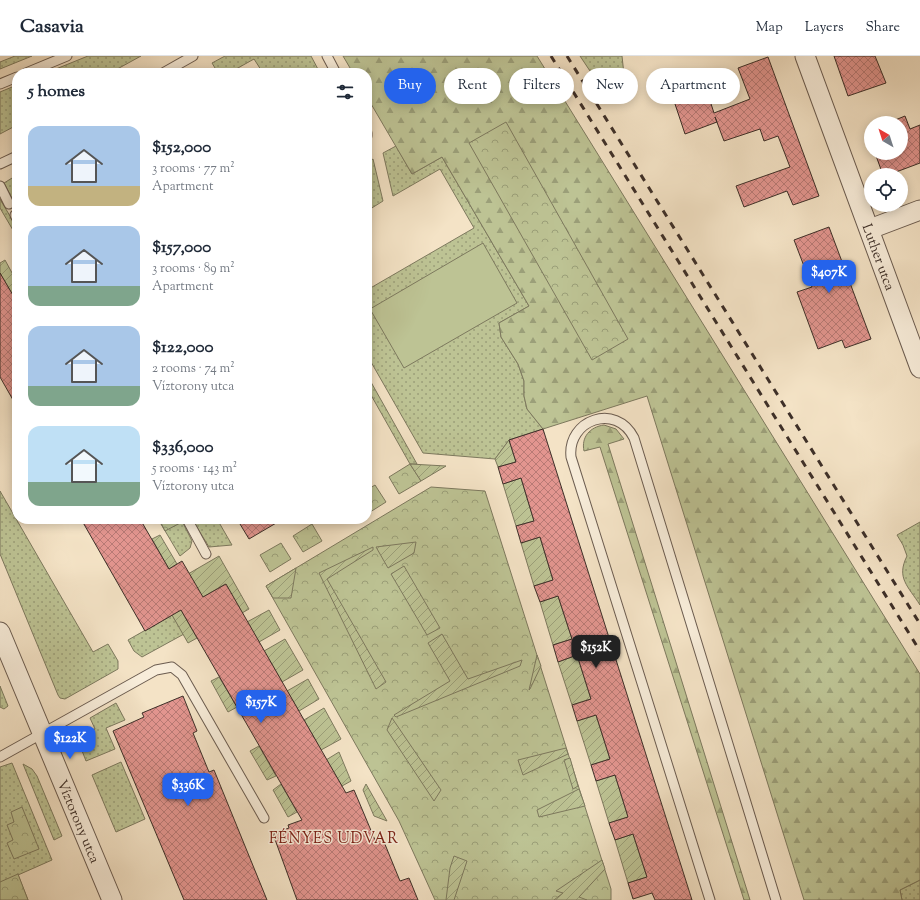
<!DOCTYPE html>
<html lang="en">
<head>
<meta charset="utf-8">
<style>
	:root { --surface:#fff; --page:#f6f6f7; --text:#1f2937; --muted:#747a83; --line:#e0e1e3; --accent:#2563eb }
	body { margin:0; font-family:"Sorts Mill Goudy",serif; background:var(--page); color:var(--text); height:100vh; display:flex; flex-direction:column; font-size:15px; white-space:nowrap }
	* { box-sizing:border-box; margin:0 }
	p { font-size:13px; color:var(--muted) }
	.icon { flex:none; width:22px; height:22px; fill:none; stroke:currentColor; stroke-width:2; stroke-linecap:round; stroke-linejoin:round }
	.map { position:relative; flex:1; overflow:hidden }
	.sheet { position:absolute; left:12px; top:12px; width:360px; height:456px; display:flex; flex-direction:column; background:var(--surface); border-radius:16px; box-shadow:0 2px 10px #0003 }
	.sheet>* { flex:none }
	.guide { position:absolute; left:384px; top:12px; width:380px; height:36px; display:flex; gap:8px }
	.needle { width:26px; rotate:321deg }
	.buttons { position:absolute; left:864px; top:60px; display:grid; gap:8px }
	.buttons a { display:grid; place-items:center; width:44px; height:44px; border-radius:50%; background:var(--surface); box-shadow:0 2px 10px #0003; font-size:20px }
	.price { position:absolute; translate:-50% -34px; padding:0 9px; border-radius:8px; background:var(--accent); color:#fff; font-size:13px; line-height:26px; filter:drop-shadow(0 1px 2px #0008) }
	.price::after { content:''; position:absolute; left:50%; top:24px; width:12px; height:9px; margin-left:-6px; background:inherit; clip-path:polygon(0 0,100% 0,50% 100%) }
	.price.selected { background:#222; color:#fff }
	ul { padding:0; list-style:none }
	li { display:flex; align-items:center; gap:12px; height:100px; padding:0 16px }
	li span { display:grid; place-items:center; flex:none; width:112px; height:80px; border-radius:12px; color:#555 }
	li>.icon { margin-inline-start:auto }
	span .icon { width:48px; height:48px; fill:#fffc; stroke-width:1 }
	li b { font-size:17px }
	h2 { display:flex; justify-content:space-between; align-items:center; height:48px; padding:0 16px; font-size:17px }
	.pill { padding:0 14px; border-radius:18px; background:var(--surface); box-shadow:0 2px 10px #0003; font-size:14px; line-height:36px }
	.pill.selected { background:var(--accent); color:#fff }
	header { display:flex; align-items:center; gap:24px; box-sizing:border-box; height:56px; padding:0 20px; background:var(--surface); border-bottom:1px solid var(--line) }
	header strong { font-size:19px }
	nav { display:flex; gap:22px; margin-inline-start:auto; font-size:14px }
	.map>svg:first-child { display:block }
	.grass { fill:url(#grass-dots); stroke:#7d795e }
	.forest { fill:url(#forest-firs); stroke:#7d795e }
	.park { fill:url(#park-crowns); stroke:#7d795e }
	.garden { fill:url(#garden-furrows); stroke:#7d795e }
	.pitch { fill:#bdc394; stroke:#7d795e }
	.building { fill:url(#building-cross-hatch); stroke:#3d2f28 }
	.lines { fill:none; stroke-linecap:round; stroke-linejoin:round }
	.service-casing { stroke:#6b5c50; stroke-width:11 }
	.minor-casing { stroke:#6b5c50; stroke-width:21 }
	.service { stroke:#f8edda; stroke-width:9 }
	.minor { stroke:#f8edda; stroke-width:19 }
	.rail { stroke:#3d2f28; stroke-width:3; stroke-dasharray:7 7; stroke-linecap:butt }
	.labels { text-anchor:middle; stroke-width:3; stroke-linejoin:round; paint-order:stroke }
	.street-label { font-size:14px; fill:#3d2f28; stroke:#f8edda }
	.neighbourhood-label { font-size:15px; letter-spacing:1px; fill:#7a1f14; stroke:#f8edda }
</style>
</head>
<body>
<header>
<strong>Casavia</strong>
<nav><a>Map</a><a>Layers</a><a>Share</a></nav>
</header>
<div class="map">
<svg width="920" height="844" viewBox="0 0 920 844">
	<defs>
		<pattern id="grass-dots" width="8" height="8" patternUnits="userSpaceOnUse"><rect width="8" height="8" fill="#bdc394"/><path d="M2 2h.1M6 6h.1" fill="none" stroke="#9b9f79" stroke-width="1.8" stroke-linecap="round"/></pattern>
		<pattern id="forest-firs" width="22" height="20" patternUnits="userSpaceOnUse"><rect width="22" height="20" fill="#bdc394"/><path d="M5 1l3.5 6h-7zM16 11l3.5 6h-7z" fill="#9b9f79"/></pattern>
		<pattern id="park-crowns" width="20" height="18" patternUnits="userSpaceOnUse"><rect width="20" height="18" fill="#bdc394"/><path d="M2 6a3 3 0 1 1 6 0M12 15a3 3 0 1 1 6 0" fill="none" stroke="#9b9f79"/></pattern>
		<pattern id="garden-furrows" width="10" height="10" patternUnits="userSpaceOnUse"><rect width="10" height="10" fill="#bdc394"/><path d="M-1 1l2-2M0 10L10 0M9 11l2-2" fill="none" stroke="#9b9f79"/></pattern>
		<pattern id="building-cross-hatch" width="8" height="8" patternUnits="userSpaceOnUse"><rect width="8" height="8" fill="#e2958f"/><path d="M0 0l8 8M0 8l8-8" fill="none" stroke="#b87a75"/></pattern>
	</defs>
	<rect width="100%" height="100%" fill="#f4e3c6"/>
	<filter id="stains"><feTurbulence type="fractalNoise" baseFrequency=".005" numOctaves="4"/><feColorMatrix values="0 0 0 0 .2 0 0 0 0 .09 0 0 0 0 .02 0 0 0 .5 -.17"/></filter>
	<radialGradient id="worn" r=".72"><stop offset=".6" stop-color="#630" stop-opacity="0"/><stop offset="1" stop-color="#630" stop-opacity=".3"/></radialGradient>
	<!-- grass -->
	<g class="grass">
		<path d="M15,0H32L0,13V6Z"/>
		<path d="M88,0H141L110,17H46Z"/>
		<path d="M225,0H311L320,17H311L309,13L303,17H263L254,3L229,17H218L212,7Z"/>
		<path d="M580,0H622L626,37L623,41L610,45Z"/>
		<path d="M17,29V69L0,78V36Z"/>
		<path d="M396,90L412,118L442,101L529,250L499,267L501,281L518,308L524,325V340L527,353L543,373L509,384L495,403L423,397L367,299V234L474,172L440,113L393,140L383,97Z"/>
		<path d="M373,103L383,145L367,155V107Z"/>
		<path d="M17,119V152L4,127Z"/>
		<path d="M0,143L17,172V181L0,152Z"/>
		<path d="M367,319L417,408H410L367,332Z"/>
		<path d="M0,435L93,596L108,588L118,605V613L65,643L60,642L58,639L0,498Z"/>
		<path d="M158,463H181L192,485L190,492L180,500Z"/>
		<path d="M192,463H217L232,489L209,491Z"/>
		<path d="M920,466V549C908,530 896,522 907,500L903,489L897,479Z"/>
		<path d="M172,559L184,578L142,601L134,595L128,584Z"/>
		<path d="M0,630L8,650L4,653L0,651Z"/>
		<path d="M116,647L125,664L106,672L115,693L86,705L79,687L81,681L95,673L90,662Z"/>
		<path d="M121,706L145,763L116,776L92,719Z"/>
		<path d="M12,707L52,804L18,819L28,844H0V711Z"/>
		<path d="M23,708L32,713L37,720L62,780L54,784Z"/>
		<path d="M920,824V844H902L900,834Z"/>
	</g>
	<!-- forest -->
	<g class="forest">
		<path d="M343,0H537L920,618V824L900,834L902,844H804L647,340L543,373L527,353L524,340V325L518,308L501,281L499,267L529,250L442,101L412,118L367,41V17H353Z"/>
		<path d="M604,369L616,373L624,383L608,388L750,844H744L600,391L584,395C581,381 590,371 604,369Z"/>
	</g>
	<!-- park -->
	<g class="park">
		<path d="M506,66L628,283L592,304L469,87Z"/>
		<path d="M410,408L421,425L399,438L389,421Z"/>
		<path d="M375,429L386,446L367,458V434Z"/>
		<path d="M431,431L485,435L611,833V844H435L399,765L266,530Z"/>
		<path d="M164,463H181L182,466L165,475L160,465Z"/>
		<path d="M312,468L322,485L303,496L293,480Z"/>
		<path d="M281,487L291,503L270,516L260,499Z"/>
		<path d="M22,751L39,793L14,803L7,787L13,784L7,769L14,766L11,756Z"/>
		<path d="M18,818L28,844H0V826Z"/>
	</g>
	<!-- garden -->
	<g class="garden">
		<path d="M5,204L17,226V235L12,238L0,217V207Z"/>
		<path d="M509,384L516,406L498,411L495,403Z"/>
		<path d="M410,408L446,410L421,425Z"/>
		<path d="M521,422L534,465L516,470L503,428Z"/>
		<path d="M160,479L177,508L169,513L152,483Z"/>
		<path d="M540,481L553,524L534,530L521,487Z"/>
		<path d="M416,486L414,497L388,512L376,491Z"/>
		<path d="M373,491V494L327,523L386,626L376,633L319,517Z"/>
		<path d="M219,500L249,553L242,557L225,528L190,549L176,525Z"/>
		<path d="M404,510L440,572L427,579L391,518Z"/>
		<path d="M296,512L291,542H273L266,530Z"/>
		<path d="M558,540L572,583L553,589L540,546Z"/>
		<path d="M181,554L197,582L188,587L172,559Z"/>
		<path d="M269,554L280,574L259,586L247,566Z"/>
		<path d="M442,578L468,623L522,604L520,610L396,661L394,659L450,625L428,587Z"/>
		<path d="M285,583L303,614L282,626L264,595Z"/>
		<path d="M537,599L541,610L530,633L529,634Z"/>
		<path d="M577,599L591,643L572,649L558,606Z"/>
		<path d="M219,621L237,651L228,656L211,625Z"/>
		<path d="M308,623L319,643L299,655L287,635Z"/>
		<path d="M324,652L341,683L321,694L304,664Z"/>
		<path d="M596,659L610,703L591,709L577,665Z"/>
		<path d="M392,662L441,734L434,745L387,674Z"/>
		<path d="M259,690L276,720L267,724L250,695Z"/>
		<path d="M566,692L568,698L523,719L518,704Z"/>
		<path d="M339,696L351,725L342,730L326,704Z"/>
		<path d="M570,702L578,730L573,733L564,704Z"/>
		<path d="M615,719L628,761L609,767L596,725Z"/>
		<path d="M281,728L297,756L288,761L273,734Z"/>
		<path d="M366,728L387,765L374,760L363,734Z"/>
		<path d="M579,733L585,750L539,761L537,754Z"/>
		<path d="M633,778L647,821L628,827L615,784Z"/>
		<path d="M454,800L467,805L454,844H446L450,812Z"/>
		<path d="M602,804L605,813L579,841L587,844H554L563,837L556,835Z"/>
	</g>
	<!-- pitch -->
	<path class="pitch" d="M483,187L517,247L404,312L370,253Z"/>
	<!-- building -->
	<g class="building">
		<path d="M834,0H875L886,27L848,40Z"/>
		<path d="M768,1L819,140L793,149L787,135L744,151L736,130L790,111L778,80L764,85L760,73L724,85L715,61L717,66L685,78L668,27L701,17L714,57L750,43L738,12Z"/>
		<path d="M905,60L910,73L920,69V107L888,119H883L875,97H901V67H888Z"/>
		<path d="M829,171L871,283L845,292L842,284L818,293L797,236L812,231L794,184Z"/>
		<path d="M0,217L17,246V351L0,321Z"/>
		<path d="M543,373L692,844H655L652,837L633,843L628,827L647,821L633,778L615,784L609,767L628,761L615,719L596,725L591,709L610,703L596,659L577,665L572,649L591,643L577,599L558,606L553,589L572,583L558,540L540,546L534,530L553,524L540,481L521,487L516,470L534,465L521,422L503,428L498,411L516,406L509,384Z"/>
		<path d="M81,463H140L169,513L182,505L203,541L226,528L346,737L354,734L375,784L382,781L400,825L409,822L418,844H297L273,778L289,772L288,769L302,764L181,554L145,575Z"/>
		<path d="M237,463H283L249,483Z"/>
		<path d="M183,640L197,675L193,677L209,716L214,714L267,844H184L113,675L144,661L142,657Z"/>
	</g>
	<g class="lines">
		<defs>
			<g id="service">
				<path d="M327,0L336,17"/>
				<path d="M26,17L67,0"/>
				<path d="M163,17L193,0"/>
				<path d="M0,28L17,21"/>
				<path d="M367,77V80"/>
				<path d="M0,108L17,100"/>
				<path d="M0,130L9,148"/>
				<path d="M15,159L17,163"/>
				<path d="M187,463L206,498"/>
				<path d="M0,701L156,614L172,611L182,619L264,762"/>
				<path d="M710,844L571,401C567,364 616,346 634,382L776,844"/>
			</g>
			<g id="minor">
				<path id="s1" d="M805,0L920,312"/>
				<path d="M870,173L920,154"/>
				<path id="s2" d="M0,576L112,844"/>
			</g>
		</defs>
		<!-- service casing -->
		<use href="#service" class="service-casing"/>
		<!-- minor casing -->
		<use href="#minor" class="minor-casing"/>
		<!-- service -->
		<use href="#service" class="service"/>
		<!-- minor -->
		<use href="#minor" class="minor"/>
		<!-- rail -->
		<g class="rail">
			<path d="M551,0L920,595"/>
			<path d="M567,0L920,568"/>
		</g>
	</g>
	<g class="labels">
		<!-- street labels -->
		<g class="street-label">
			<text dy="5" stroke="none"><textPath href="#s1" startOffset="214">Luther utca</textPath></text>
			<text dy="5" stroke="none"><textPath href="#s2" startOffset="205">Víztorony utca</textPath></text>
		</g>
		<!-- neighbourhood labels -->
		<g class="neighbourhood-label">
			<text x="334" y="787">FÉNYES UDVAR</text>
		</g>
	</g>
	<rect width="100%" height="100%" filter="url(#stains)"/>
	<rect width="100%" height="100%" fill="url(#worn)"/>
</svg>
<div class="buttons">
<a><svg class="needle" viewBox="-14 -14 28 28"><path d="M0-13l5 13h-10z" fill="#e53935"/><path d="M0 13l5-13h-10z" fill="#747a83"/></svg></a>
<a><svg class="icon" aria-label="locate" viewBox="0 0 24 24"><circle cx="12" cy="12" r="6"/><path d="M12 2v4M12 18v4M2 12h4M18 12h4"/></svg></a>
</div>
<b class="price" style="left:829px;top:238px">$407K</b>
<b class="price selected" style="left:596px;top:613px">$152K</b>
<b class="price" style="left:261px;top:668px">$157K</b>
<b class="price" style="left:70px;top:704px">$122K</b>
<b class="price" style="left:188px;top:751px">$336K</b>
<div class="guide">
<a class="pill selected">Buy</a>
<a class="pill">Rent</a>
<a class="pill">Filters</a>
<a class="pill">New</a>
<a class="pill">Apartment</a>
</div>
<section class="sheet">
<h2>5 homes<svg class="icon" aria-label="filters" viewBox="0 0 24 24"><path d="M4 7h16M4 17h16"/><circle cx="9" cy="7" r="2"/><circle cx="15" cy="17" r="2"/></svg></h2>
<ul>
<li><span style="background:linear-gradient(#a9c7e8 75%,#c2b280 0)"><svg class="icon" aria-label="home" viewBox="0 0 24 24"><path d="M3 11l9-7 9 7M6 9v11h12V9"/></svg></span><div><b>$152,000</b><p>3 rooms · 77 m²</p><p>Apartment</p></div></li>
<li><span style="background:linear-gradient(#a9c7e8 75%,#7fa58c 0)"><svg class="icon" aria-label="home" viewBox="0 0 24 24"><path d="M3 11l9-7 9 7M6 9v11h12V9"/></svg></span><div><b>$157,000</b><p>3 rooms · 89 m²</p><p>Apartment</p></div></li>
<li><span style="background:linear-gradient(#a9c7e8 75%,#7fa58c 0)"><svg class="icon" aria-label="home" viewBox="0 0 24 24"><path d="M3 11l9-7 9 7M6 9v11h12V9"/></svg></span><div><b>$122,000</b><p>2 rooms · 74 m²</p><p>Víztorony utca</p></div></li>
<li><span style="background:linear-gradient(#bfe0f5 70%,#7fa58c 0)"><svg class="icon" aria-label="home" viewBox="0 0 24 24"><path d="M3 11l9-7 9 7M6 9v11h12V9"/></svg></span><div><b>$336,000</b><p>5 rooms · 143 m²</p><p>Víztorony utca</p></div></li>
</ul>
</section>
</div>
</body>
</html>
